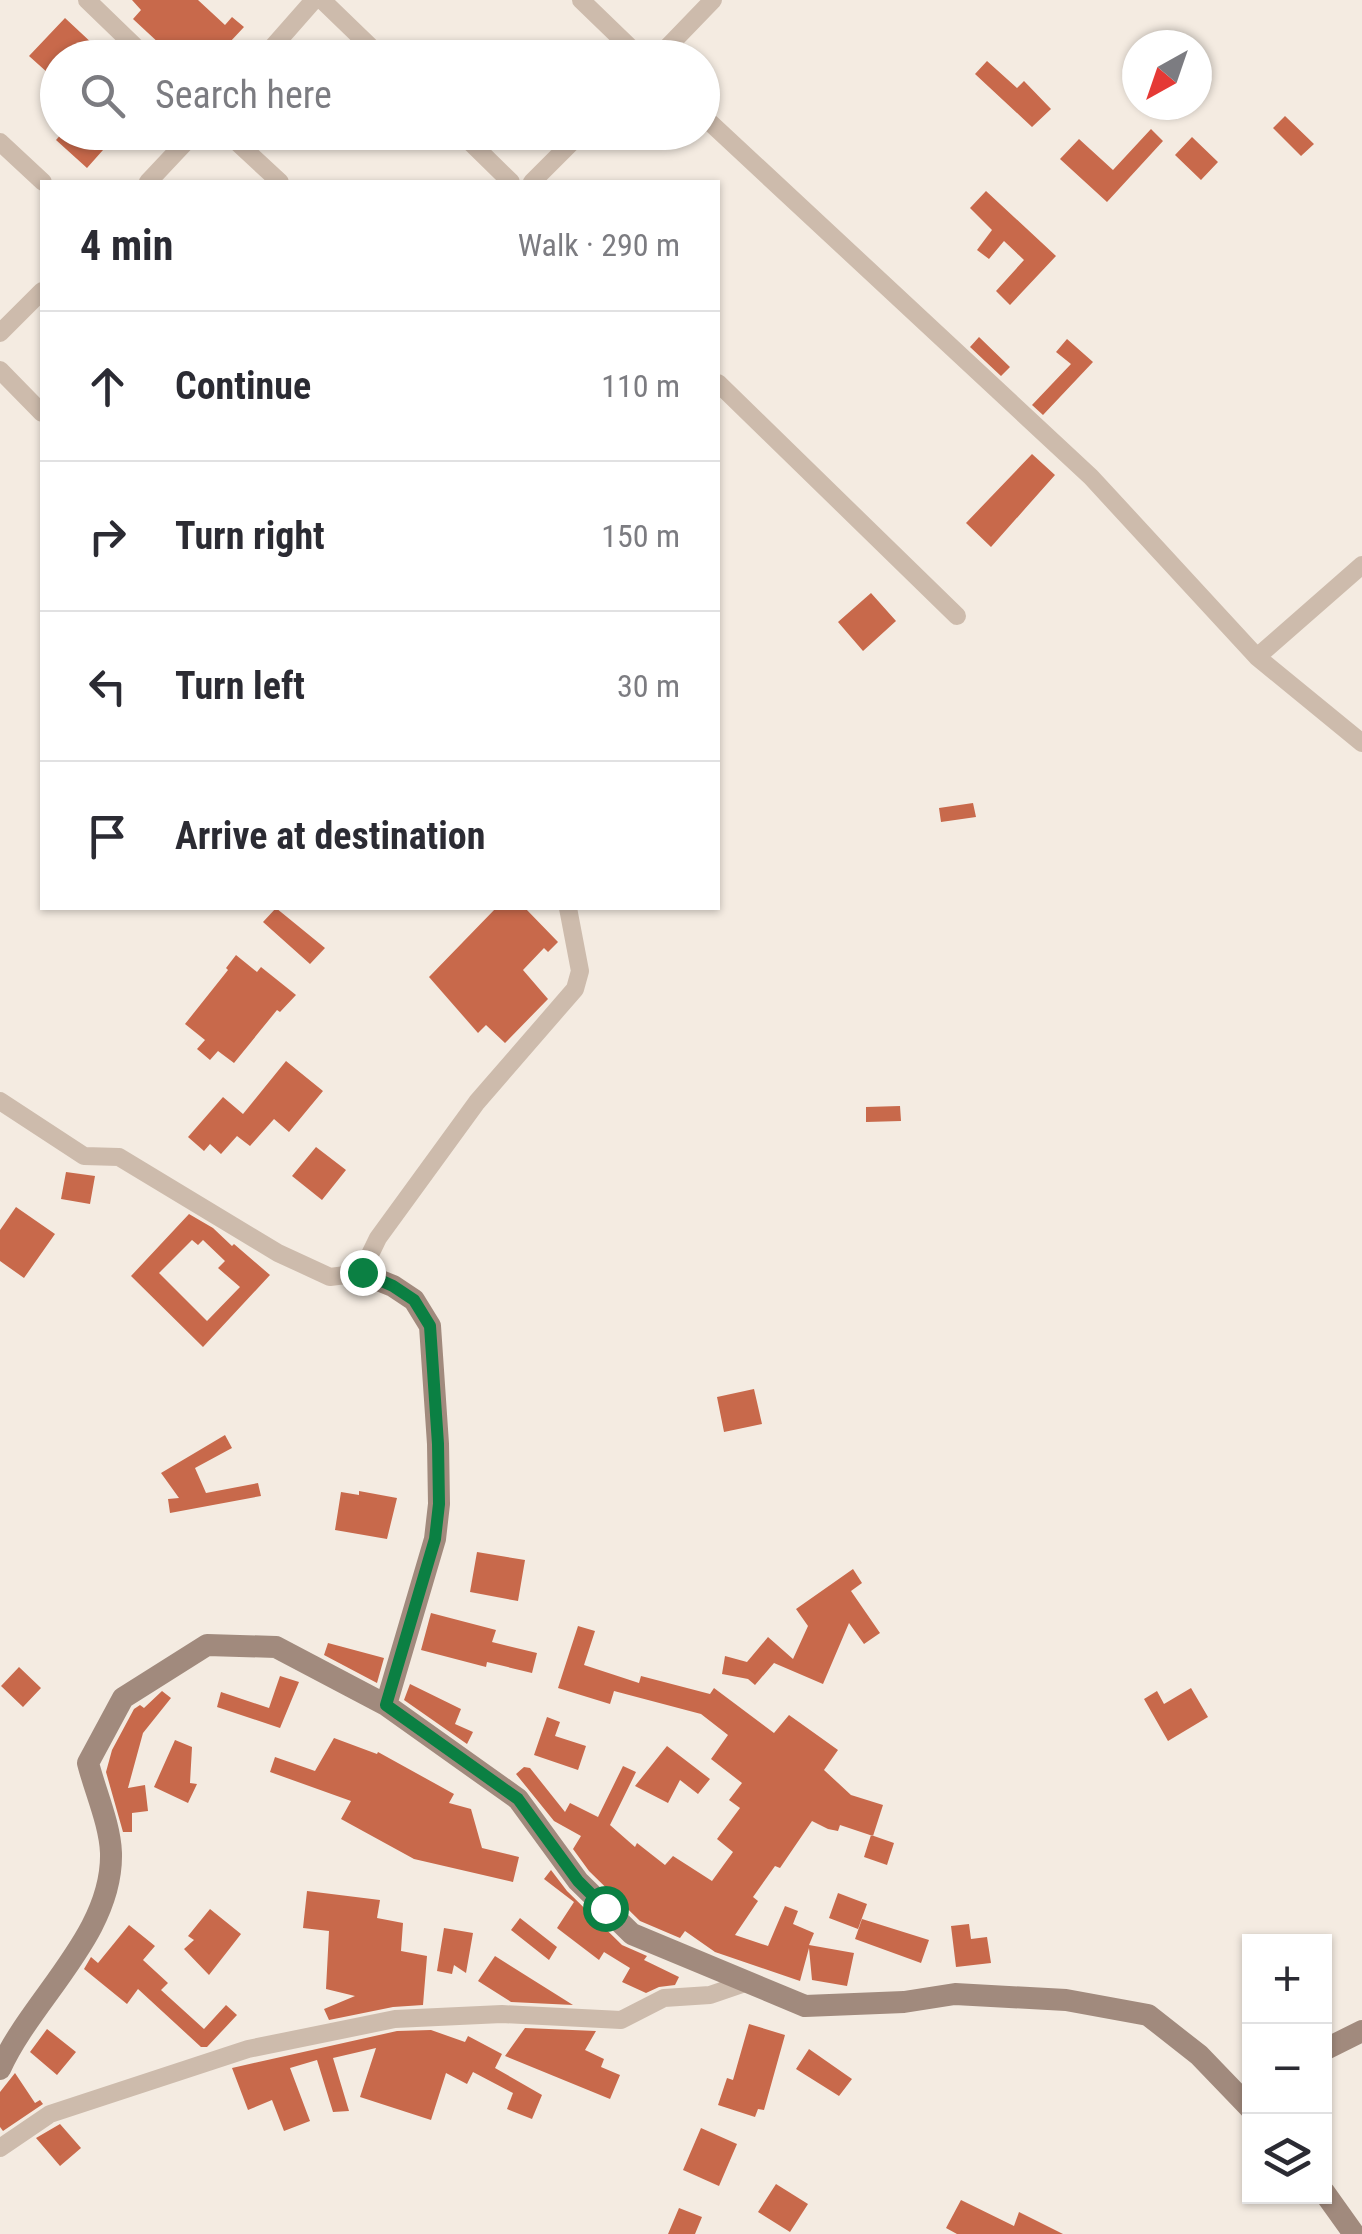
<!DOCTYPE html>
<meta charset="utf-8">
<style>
body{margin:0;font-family:"Roboto Condensed",sans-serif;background:#f7f7f7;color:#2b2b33}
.controls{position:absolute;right:30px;bottom:30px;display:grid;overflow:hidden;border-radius:0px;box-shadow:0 2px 8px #0004}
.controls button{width:90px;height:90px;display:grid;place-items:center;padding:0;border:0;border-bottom:2px solid #e1e1e2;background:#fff;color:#2b2b33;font:50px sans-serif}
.compass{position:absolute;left:1122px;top:30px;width:90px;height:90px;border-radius:50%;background:#fff;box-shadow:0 2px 8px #0004;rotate:220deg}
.stop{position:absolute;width:30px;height:30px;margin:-22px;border:8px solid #0b8043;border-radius:50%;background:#fff}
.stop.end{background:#0b8043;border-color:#fff;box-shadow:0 2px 10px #0008}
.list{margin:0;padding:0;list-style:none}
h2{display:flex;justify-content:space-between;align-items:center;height:130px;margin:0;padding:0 40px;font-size:42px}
h2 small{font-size:32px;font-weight:400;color:#7c7c81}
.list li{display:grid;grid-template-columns:65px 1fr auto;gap:30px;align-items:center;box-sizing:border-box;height:150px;padding:0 40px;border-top:2px solid #e1e1e2}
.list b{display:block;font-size:38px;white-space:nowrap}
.list em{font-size:32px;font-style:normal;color:#7c7c81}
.icon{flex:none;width:55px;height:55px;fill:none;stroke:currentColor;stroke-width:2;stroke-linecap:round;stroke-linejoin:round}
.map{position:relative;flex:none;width:1362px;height:2234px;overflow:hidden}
.search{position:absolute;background:#fff;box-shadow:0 2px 8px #0004;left:40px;top:40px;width:680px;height:110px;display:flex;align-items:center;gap:25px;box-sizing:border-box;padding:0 35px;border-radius:55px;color:#7c7c81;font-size:38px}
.panel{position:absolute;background:#fff;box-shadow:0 2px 8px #0004;left:40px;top:180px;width:680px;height:730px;border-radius:0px}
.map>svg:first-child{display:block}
.building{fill:#c8694b;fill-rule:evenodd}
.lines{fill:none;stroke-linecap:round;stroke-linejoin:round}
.street{stroke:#cdbbac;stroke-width:18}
.secondary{stroke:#a18a7d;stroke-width:22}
.route{stroke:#0b8043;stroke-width:12}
</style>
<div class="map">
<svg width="1362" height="2234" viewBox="0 0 1362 2234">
<rect width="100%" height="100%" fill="#f4ebe1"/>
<!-- building -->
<path class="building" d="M132,0H198L225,25L232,17L244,27L215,58H175L133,19L141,10Z
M65,18L95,46L84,58H58V82L29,56Z
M987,61L1017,88L1024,81L1051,109L1032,127L975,74Z
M1285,116L1314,144L1301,156L1273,128Z
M1151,129L1163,141L1107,202L1060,159L1079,139L1113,170Z
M63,132H102L111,141L87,168L56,140Z
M1192,137L1218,162L1201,180L1175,155Z
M986,191L1056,256L1010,305L996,291L1024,260L1004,241L989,259L977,250L992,230L970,208Z
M979,337L1010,367L1001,376L970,347Z
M1067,339L1093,362L1043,415L1032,405L1071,364L1056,352Z
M1032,454L1055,475L991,547L966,523Z
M871,593L896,621L863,651L838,622Z
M973,803L976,817L941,822L939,808Z
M276,908L325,948L310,964L263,922Z
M496,908H525L558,942L548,952L544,948L523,970L548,999L505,1043L486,1025L478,1033L429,977Z
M236,955L257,972L261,967L296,995L280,1012L277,1010L234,1063L218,1051L210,1060L197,1049L205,1040L185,1024L228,970L226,968Z
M286,1061L323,1091L289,1132L274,1119L250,1146L237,1136L221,1154L210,1144L204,1151L188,1137L223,1097L243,1114Z
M900,1106L901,1121L866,1122V1107Z
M316,1147L346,1170L322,1200L292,1176Z
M66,1172L95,1176L90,1204L61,1199Z
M16,1207L55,1234L24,1278L0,1261V1230Z
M189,1214L213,1228L232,1246L234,1244L270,1275L203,1347L131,1276ZM192,1240L198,1245L203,1240L225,1261L218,1268L240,1287L207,1321L159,1273Z
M754,1389L762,1424L724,1432L717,1397Z
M225,1435L232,1448L195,1468L206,1493L258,1483L261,1496L170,1513L168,1499L179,1498L161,1473Z
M359,1491L397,1498L387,1539L335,1530L341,1492L359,1495Z
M477,1552L525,1560L518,1601L470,1592Z
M853,1569L862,1583L851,1591L880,1633L864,1644L849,1623L823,1684L774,1663L755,1685L748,1679L722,1674L725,1656L747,1662L768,1637L793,1659L808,1626L796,1609Z
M431,1613L496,1630L492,1642L537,1653L532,1673L487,1662L486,1667L421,1650Z
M578,1626L595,1631L584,1665L639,1683L641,1676L710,1694L714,1688L774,1733L789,1715L838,1750L824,1770L851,1795L883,1805L873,1836L840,1825L838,1831L828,1829L812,1821L780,1868L775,1866L753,1897L758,1901L735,1935L768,1946L785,1906L798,1911L793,1924L814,1933L809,1945L854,1953L847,1986L812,1980L809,1948L800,1981L715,1952L685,1931L680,1938L640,1921L589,1871L573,1849L581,1836L554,1821L516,1774L524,1767L530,1768L565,1812L570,1803L598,1817L623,1766L636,1772L610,1825L635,1847L637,1843L665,1865L673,1856L712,1881L733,1852L717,1839L740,1808L729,1800L742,1783L711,1759L728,1735L701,1714L614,1691L610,1704L558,1688Z
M328,1643L384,1658L377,1683L324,1655Z
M19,1667L41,1688L23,1707L1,1686Z
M280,1676L299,1682L280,1728L217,1707L221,1692L269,1708Z
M410,1684L461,1709L455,1724L473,1732L467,1744L404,1700Z
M1191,1688L1208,1717L1168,1741L1144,1699L1157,1691L1164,1704Z
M162,1691L171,1698L143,1733L128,1788L145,1785L148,1811L132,1813V1832H123L106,1772L112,1750L134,1709L140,1705L144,1708Z
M547,1717L560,1722L555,1736L586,1746L578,1770L534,1755Z
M334,1738L377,1754L378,1752L454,1794L449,1803L471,1809L482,1848L519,1857L513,1882L414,1859L341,1819L351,1801L270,1772L275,1757L315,1771Z
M175,1740L192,1747L190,1783L197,1784L188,1803L154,1787Z
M667,1746L710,1779L698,1794L680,1780L668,1803L635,1786Z
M871,1835L894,1843L887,1865L864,1857Z
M551,1870L567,1891L622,1945L647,1956L644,1960L679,1977L675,1985L659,1987L646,1993L622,1982L630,1968L604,1952L599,1960L557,1928L574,1902L544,1879Z
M307,1891L380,1900L377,1918L403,1923L401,1951L427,1956L423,2005L393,2007L329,2020L324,2009L355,1996L326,1989L329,1931L303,1928Z
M838,1893L867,1904L858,1929L829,1918Z
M210,1909L241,1934L209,1975L184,1949L194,1940L188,1936Z
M520,1918L557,1947L549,1960L511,1930Z
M862,1919L929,1940L921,1963L855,1939Z
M969,1924L971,1939L987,1937L991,1963L956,1967L951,1926Z
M129,1925L155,1946L143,1960L168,1983L161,1990L204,2029L226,2005L237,2015L207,2047H201L138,1989L127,2004L84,1969L91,1957L98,1963Z
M444,1928L473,1933L466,1973L454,1965L452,1974L437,1971Z
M495,1956L573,2005L511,2002L478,1981Z
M749,2024L785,2035L764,2110L758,2109L755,2117L718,2105L727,2078L733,2080Z
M525,2028L596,2031L585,2050L604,2059L601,2067L620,2075L610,2099L505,2056Z
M47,2029L76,2052L57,2075L30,2052Z
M431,2030L465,2042L468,2036L502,2054L495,2068L542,2095L532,2119L507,2109L513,2093L473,2072L467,2084L446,2073L431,2120L360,2097L376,2048L333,2058L349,2111L333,2112L317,2060L290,2068L310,2121L284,2131L272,2100L248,2110L232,2068L397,2031Z
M809,2049L852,2079L839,2096L796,2069Z
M15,2073L35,2103L40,2100L43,2104L3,2131L0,2127V2092Z
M60,2124L81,2148L60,2166L36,2138Z
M701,2128L737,2144L719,2186L683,2170Z
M776,2184L808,2204L790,2232L758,2212Z
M961,2200L1014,2226L1019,2212L1063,2234H957L946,2228Z
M679,2208L702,2217L695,2234H668Z"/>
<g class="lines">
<!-- street -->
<path class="street" d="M87,0L147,58
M322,0L382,58
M581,0L641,58
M263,58L314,0
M657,58L713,0
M702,115L1091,477L1257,657L1362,743
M226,132L280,182
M460,132L511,182
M0,142L43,182
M148,182L195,132
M532,182L582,132
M0,333L42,291
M0,370L42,413
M718,383L957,616
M1257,657L1362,565
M0,1101L84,1156L119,1157L278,1253L330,1277L361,1273L378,1238L477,1102L575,989L580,971L568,908
M0,2148L50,2114L248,2049L395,2019L502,2014L621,2020L664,1998L710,1995L748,1982"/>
<!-- secondary -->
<path class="secondary" d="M361,1273L393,1286L414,1300L430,1326L438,1444L439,1504L435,1539L386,1705L518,1799L578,1881L632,1934L805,2006L904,2002L955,1994L1066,2000L1148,2015L1199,2055L1250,2108
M1324,2050L1362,2031
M0,2069C32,1998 113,1934 111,1853C110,1824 95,1791 88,1763L123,1698L207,1645L276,1647L386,1705
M1324,2192L1354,2234"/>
</g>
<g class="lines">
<!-- route -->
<path class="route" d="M362,1272L393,1286L414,1300L430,1326L438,1444L439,1504L435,1539L386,1705L518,1799L578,1881L605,1908"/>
</g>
</svg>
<div class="controls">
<button>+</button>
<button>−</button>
<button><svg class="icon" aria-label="layers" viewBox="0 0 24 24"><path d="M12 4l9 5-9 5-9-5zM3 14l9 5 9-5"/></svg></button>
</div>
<svg class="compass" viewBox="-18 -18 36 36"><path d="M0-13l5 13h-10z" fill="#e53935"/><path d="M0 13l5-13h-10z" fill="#7c7c81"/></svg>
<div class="stop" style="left:605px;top:1908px"></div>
<div class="stop end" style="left:362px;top:1272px"></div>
<div class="search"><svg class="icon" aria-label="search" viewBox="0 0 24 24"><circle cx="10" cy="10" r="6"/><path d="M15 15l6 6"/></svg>Search here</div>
<section class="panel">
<h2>4 min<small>Walk · 290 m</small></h2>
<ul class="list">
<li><svg class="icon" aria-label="ahead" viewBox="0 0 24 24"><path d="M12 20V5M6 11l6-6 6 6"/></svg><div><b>Continue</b></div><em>110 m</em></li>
<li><svg class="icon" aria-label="right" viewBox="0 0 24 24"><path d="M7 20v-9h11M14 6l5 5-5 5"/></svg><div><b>Turn right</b></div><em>150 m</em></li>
<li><svg class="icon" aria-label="left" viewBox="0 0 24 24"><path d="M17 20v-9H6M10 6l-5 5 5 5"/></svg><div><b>Turn left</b></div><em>30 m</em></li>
<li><svg class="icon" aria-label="arrive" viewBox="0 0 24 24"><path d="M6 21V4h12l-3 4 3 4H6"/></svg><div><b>Arrive at destination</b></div></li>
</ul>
</section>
</div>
